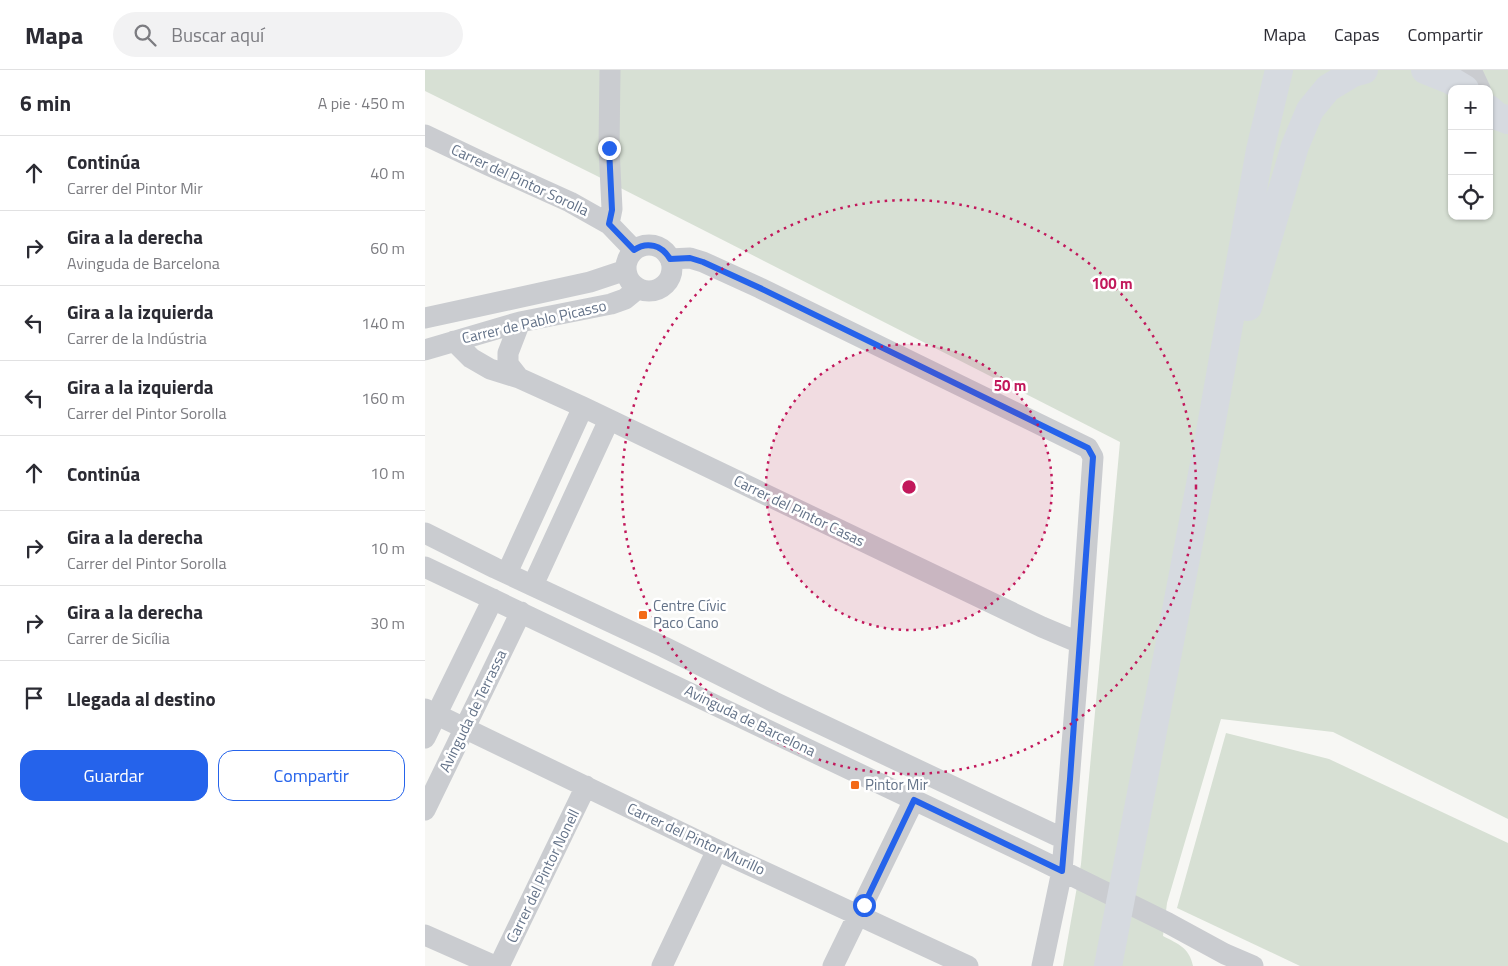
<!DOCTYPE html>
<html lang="es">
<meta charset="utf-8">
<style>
body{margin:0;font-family:"Titillium Web",sans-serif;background:#f2f2f3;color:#2b2b33}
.controls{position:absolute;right:15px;top:15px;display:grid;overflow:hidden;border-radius:10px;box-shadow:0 1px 4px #0004}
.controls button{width:45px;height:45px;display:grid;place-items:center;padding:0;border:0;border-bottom:1px solid #e1e1e2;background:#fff;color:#2b2b33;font:25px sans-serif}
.stop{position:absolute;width:15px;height:15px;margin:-11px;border:4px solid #2563eb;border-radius:50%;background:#fff}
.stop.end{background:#2563eb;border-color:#fff;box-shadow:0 1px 5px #0008}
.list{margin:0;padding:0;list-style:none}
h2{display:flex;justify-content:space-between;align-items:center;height:65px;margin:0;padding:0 20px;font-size:21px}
h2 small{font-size:16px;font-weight:400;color:#7c7c81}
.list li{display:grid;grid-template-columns:32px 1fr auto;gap:15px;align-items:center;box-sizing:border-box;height:75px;padding:0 20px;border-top:1px solid #e1e1e2}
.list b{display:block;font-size:19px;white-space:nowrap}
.list p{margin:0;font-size:16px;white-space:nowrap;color:#7c7c81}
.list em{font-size:16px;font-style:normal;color:#7c7c81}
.actions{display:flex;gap:10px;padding:15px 20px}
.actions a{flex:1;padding:11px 0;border:1px solid #2563eb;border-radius:15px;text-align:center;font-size:18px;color:#2563eb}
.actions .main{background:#2563eb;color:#fff}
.icon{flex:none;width:28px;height:28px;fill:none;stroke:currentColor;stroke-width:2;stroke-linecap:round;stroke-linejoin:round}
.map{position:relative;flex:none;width:1083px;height:896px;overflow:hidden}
header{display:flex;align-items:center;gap:30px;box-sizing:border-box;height:70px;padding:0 25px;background:#fff;border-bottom:1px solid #e1e1e2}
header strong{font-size:24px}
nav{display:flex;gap:28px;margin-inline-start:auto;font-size:18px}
.search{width:350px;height:45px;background:#f2f2f3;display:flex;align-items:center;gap:12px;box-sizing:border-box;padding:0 18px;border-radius:28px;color:#7c7c81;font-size:19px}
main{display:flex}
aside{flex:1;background:#fff}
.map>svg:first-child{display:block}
.green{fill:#d7e0d4;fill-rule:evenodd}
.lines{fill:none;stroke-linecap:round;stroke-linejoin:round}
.street{stroke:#caccd0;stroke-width:21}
.secondary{stroke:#d6dae0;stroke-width:28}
.route{stroke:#2563eb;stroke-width:6}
.ring{fill:none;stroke:#c2185b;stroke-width:2.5;stroke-dasharray:2.5 5}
.poi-dot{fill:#f36a18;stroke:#fff;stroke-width:2}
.labels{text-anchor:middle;stroke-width:5;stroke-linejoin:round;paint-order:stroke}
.street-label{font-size:15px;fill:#637288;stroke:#fff}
.poi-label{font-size:15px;fill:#637288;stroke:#fff;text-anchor:start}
.centre{fill:#c2185b;stroke:#fff;stroke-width:2.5}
.ring-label{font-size:15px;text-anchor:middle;font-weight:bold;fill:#c2185b;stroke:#fff;stroke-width:5;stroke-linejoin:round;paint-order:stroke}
</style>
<header>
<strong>Mapa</strong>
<div class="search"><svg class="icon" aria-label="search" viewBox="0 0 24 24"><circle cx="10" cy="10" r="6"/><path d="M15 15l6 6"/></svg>Buscar aquí</div>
<nav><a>Mapa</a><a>Capas</a><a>Compartir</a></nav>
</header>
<main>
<aside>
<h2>6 min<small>A pie · 450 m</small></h2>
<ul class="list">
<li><svg class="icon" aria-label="ahead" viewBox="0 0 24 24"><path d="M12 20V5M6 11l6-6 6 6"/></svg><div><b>Continúa</b><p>Carrer del Pintor Mir</p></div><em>40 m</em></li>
<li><svg class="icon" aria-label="right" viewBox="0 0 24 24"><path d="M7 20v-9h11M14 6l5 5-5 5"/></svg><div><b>Gira a la derecha</b><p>Avinguda de Barcelona</p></div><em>60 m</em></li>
<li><svg class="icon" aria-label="left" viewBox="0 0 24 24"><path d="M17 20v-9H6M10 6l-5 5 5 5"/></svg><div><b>Gira a la izquierda</b><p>Carrer de la Indústria</p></div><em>140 m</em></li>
<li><svg class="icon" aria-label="left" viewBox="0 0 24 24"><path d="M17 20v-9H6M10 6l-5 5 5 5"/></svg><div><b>Gira a la izquierda</b><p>Carrer del Pintor Sorolla</p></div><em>160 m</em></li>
<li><svg class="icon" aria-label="ahead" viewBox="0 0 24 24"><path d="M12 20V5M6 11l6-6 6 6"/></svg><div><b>Continúa</b></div><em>10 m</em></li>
<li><svg class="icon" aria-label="right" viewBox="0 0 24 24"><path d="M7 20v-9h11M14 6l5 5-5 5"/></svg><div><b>Gira a la derecha</b><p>Carrer del Pintor Sorolla</p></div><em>10 m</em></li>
<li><svg class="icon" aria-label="right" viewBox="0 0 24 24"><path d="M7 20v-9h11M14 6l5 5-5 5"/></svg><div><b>Gira a la derecha</b><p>Carrer de Sicília</p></div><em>30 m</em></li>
<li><svg class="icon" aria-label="arrive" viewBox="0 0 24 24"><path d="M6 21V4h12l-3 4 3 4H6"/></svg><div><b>Llegada al destino</b></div></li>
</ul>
<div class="actions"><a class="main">Guardar</a><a>Compartir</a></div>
</aside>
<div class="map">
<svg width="1083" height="896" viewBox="0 0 1083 896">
<rect width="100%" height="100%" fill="#f7f7f4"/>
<!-- green -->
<path class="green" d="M0,0H1083V749L908,662L796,649L742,833L738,866C753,874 764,877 768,896H638L656,794L695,372L170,105L0,21ZM1027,19H1064V146H1027Z
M801,663L904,689L1083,773V896H875L752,838Z"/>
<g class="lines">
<!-- street -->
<path class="street" d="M1046,0L1055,19
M0,65L63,95L145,132L184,154L209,180
M184,154L187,139L184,78L185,0
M201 198a23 23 0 1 1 46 0a23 23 0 1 1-46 0Z
M245,189L265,188L278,192L335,218L663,378L668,387L655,573L637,801L617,896
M0,248L165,212L201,200
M29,271L46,288L65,299L94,308L158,337L617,557L655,573
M0,280L95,252L186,234L200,229L211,220L215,219
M94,308L83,294V283L95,252
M0,463L70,498L239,577L349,632L639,769
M0,497L611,788L743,853L800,884L828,896
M82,503L158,337
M108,515L184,350
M0,639L292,780L543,896
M0,668L68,529
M0,740L96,542
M0,865L70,896
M74,896L161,716
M237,896L292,780
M408,896L489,730"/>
<!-- secondary -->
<path class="secondary" d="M1000,0L1025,10L1040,19
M1064,39L1072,46L1083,50
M823,237L870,76L885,40L903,18L928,3L939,0
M683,896L783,373L835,80L854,0"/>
</g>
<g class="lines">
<!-- route -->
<path class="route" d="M184,78L187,140L184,154L209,180C222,171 237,175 245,189L265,188L278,192L335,218L663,378L668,387L645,709L637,801L489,730L439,835"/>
</g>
<!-- distance rings -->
<circle cx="484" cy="417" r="143" fill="#c2185b" fill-opacity=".12"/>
<g class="ring">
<circle cx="484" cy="417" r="143"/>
<circle cx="484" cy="417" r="287"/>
</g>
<!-- markers -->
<g class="poi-dot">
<rect x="213" y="540" width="10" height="10" rx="2.5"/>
<rect x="425" y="710" width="10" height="10" rx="2.5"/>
</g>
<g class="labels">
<!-- street labels -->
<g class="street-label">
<text transform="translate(95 110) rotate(25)" y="5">Carrer del Pintor Sorolla</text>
<text transform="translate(109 252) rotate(-13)" y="5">Carrer de Pablo Picasso</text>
<text transform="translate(374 441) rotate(26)" y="5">Carrer del Pintor Casas</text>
<text transform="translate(48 641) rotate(-64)" y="5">Avinguda de Terrassa</text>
<text transform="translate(325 651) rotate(26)" y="5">Avinguda de Barcelona</text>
<text transform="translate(271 769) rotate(25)" y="5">Carrer del Pintor Murillo</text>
<text transform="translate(118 806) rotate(-64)" y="5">Carrer del Pintor Nonell</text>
</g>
<!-- poi labels -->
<g class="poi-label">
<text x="228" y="541">Centre Cívic<tspan x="228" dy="17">Paco Cano</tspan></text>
<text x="440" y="720">Pintor Mir</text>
</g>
</g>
<circle cx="484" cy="417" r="8" class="centre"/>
<g class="ring-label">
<text x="687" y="219">100 m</text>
<text x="585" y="321">50 m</text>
</g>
</svg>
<div class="controls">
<button>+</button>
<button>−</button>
<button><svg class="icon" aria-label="locate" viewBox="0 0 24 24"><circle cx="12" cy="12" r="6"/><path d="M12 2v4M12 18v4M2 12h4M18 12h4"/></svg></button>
</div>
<div class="stop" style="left:439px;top:835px"></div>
<div class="stop end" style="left:184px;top:78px"></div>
</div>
</main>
